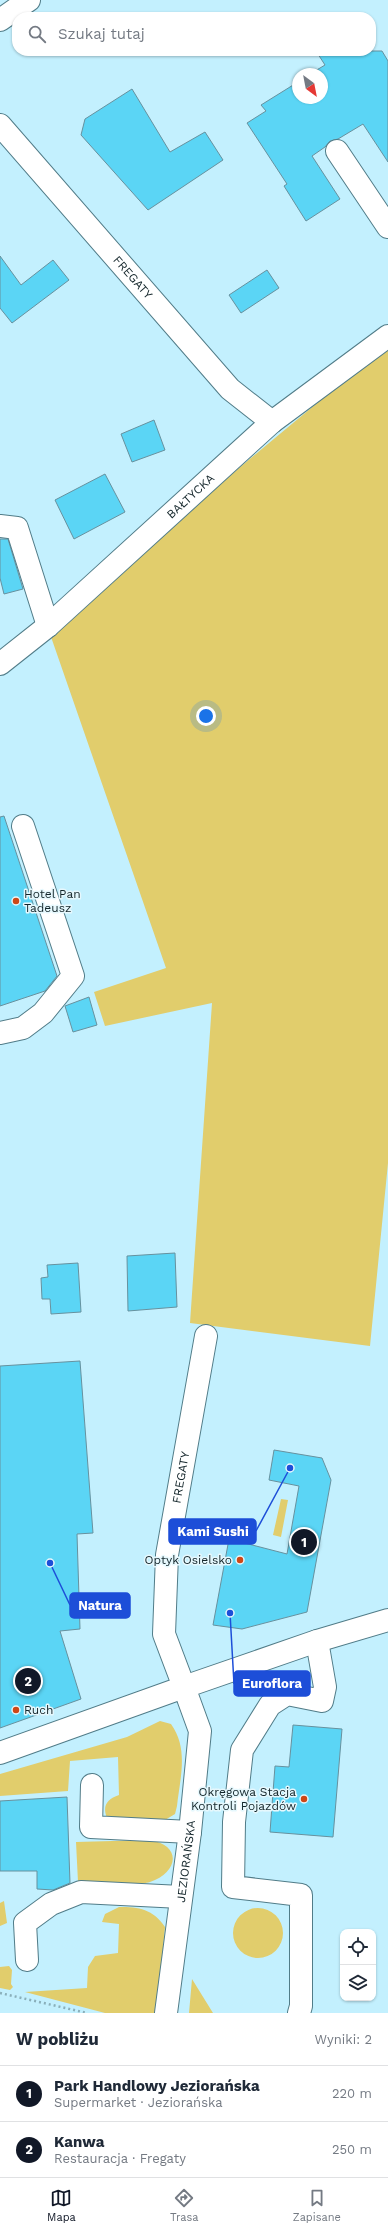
<!DOCTYPE html>
<html lang="pl">
<meta charset="utf-8">
<style>
body{margin:0;font-family:"Work Sans",sans-serif;background:#f6f6f7;color:#1f2937}
.controls{position:absolute;right:12px;bottom:12px;display:grid;overflow:hidden;border-radius:8px;box-shadow:0 1px 3px #0004}
.controls button{width:36px;height:36px;display:grid;place-items:center;padding:0;border:0;border-bottom:1px solid #e0e1e3;background:#fff;color:#1f2937;font:20px sans-serif}
.compass{position:absolute;left:292px;top:68px;width:36px;height:36px;border-radius:50%;background:#fff;box-shadow:0 1px 3px #0004;rotate:148deg}
.you{position:absolute;left:206px;top:716px;width:14px;height:14px;margin:-10px;border:3px solid #fff;border-radius:50%;background:#1a73e8;box-shadow:0 0 0 6px #1a73e833}
.badge{display:grid;place-items:center;width:26px;height:26px;border-radius:50%;background:#111827;color:#fff;font-size:13px;font-weight:700}
.pin{position:absolute;translate:-50% -50%;border:2px solid #fff;box-shadow:0 1px 4px #0006}
.list{margin:0;padding:0;list-style:none}
h2{display:flex;justify-content:space-between;align-items:center;height:52px;margin:0;padding:0 16px;font-size:17px}
h2 small{font-size:13px;font-weight:400;color:#747a83}
.list li{display:grid;grid-template-columns:26px 1fr auto;gap:12px;align-items:center;box-sizing:border-box;height:56px;padding:0 16px;border-top:1px solid #e0e1e3}
.list b{display:block;font-size:15px;white-space:nowrap}
.list p{margin:0;font-size:13px;white-space:nowrap;color:#747a83}
.list em{font-size:13px;font-style:normal;color:#747a83}
.icon{flex:none;width:22px;height:22px;fill:none;stroke:currentColor;stroke-width:2;stroke-linecap:round;stroke-linejoin:round}
.map{position:relative;flex:none;width:388px;height:2013px;overflow:hidden}
.search{position:absolute;background:#fff;box-shadow:0 1px 3px #0004;left:12px;right:12px;top:12px;height:44px;display:flex;align-items:center;gap:10px;box-sizing:border-box;padding:0 14px;border-radius:16px;color:#747a83;font-size:15px}
.sheet{height:164px;background:#fff}
nav{display:flex;justify-content:space-around;align-items:center;box-sizing:border-box;height:56px;border-top:1px solid #e0e1e3;background:#fff;font-size:11px;color:#747a83}
nav a{display:grid;justify-items:center;gap:2px}
nav .on{color:#111827}
.map>svg:first-child{display:block}
.green{fill:#e1cd6c}
.building{fill:#5bd5f5;stroke:#67919e}
.lines{fill:none;stroke-linecap:round;stroke-linejoin:round}
.minor-casing{stroke:#517c88;stroke-width:24}
.path{stroke:#8aafba;stroke-width:2.5;stroke-dasharray:2 3;stroke-linecap:butt}
.minor{stroke:#fff;stroke-width:22}
.poi-dot{fill:#ce4716;stroke:#e6f8fd;stroke-width:1.5}
.labels{text-anchor:middle;stroke-width:3;stroke-linejoin:round;paint-order:stroke}
.street-label{font-size:12px;fill:#13252a;stroke:#e6f8fd}
.poi-label{font-size:12px;fill:#13252a;stroke:#e6f8fd;text-anchor:start}
.leader{fill:none;stroke:#1d4ed8;stroke-width:1.5}
.callout-dot{fill:#1d4ed8;stroke:#e6f8fd;stroke-width:1.5}
.callout{fill:#1d4ed8;stroke:#1d4ed8;stroke-width:1.5}
.callout-label{font-size:13px;text-anchor:middle;font-weight:bold;fill:#fff}
</style>
<div class="map">
<svg width="388" height="2013" viewBox="0 0 388 2013">
<rect width="100%" height="100%" fill="#c3f0fe"/>
<!-- green -->
<path class="green" d="M388,344V1163L370,1346L190,1323L212,1003L105,1026L94,992L166,968L50,634L239,468Z
M281,1499L288,1500L281,1537L273,1535Z
M160,1721L171,1724C189,1749 180,1778 177,1806L175,1814L165,1820L107,1818C102,1806 107,1799 119,1795L118,1757L70,1761L68,1791L0,1796V1774L127,1737Z
M149,1840C184,1845 177,1874 150,1882C139,1886 92,1882 78,1882L76,1842Z
M4,1901L7,1923L0,1926V1903Z
M119,1907C139,1907 153,1909 165,1927L157,2013H105L25,1992L87,1988L88,1967L95,1956L118,1953L119,1924L102,1922L105,1914Z
M233 1933a25 25 0 1 1 50 0a25 25 0 1 1-50 0Z
M9,1966L12,1970L11,1984L13,1987L10,1990L0,1988V1967Z
M192,1979L213,2013H189Z"/>
<!-- building -->
<path class="building" d="M316,51H382L388,61V162L363,124L338,139L330,141L325,147L312,156L340,199L306,221L284,186L287,184L247,123L266,111L261,105L298,82V98H322V74H310L325,65Z
M132,89L170,152L205,132L223,160L148,210L81,135L85,119Z
M0,256L21,285L53,260L69,280L12,323L0,308Z
M267,270L279,288L241,313L229,295Z
M154,420L165,450L132,462L121,434Z
M105,474L125,512L74,539L55,500Z
M0,539H8L23,589L4,594L0,578Z
M4,816L57,976L45,991L0,1006V817Z
M89,997L97,1025L73,1032L65,1006Z
M175,1253L177,1307L128,1311L127,1256Z
M78,1263L81,1312L51,1314L50,1299H42L41,1278L48,1277L47,1265Z
M80,1361L93,1533L77,1534L80,1629L60,1631L81,1699L0,1728V1366Z
M274,1450L322,1458L331,1480L307,1612L242,1629L213,1625L229,1539L287,1554L299,1486L269,1480Z
M293,1725L342,1729L333,1837L270,1832L275,1766L289,1767Z
M67,1797L70,1883L53,1890L37,1889V1871H0V1801Z"/>
<g class="lines">
<defs>
<g id="minor">
<path d="M0,20L29,0"/>
<path id="s1" d="M0,125L230,389L272,422"/>
<path d="M337,151L388,227"/>
<path d="M0,526L17,528L48,626"/>
<path id="s2" d="M0,664L48,626L272,422L388,336"/>
<path d="M0,1033L23,1028L43,1013L73,976L23,826"/>
<path id="s3" d="M0,1753L184,1687L164,1634L167,1555L206,1336"/>
<path d="M92,1785L91,1827L190,1832"/>
<path d="M27,1960L25,1923L51,1904L81,1892L181,1897"/>
<path id="s4" d="M166,2013L190,1832L200,1731L184,1687L317,1641L388,1620"/>
<path d="M299,2013L301,2006V1895L233,1887L234,1822L242,1750L270,1705L287,1694L322,1701L325,1687L317,1641"/>
</g>
</defs>
<!-- minor casing -->
<use href="#minor" class="minor-casing"/>
<!-- path -->
<path class="path" d="M0,1993L87,2013"/>
<!-- minor -->
<use href="#minor" class="minor"/>
</g>
<!-- markers -->
<g class="poi-dot">
<circle cx="16" cy="901" r="4"/>
<circle cx="240" cy="1560" r="4"/>
<circle cx="16" cy="1710" r="4"/>
<circle cx="304" cy="1799" r="4"/>
</g>
<g class="labels">
<!-- street labels -->
<g class="street-label">
<text dy="4" stroke="none"><textPath href="#s1" startOffset="202">FREGATY</textPath></text>
<text dy="4" stroke="none"><textPath href="#s2" startOffset="254">BAŁTYCKA</textPath></text>
<text dy="4" stroke="none"><textPath href="#s3" startOffset="410">FREGATY</textPath></text>
<text dy="4" stroke="none"><textPath href="#s4" startOffset="153">JEZIORAŃSKA</textPath></text>
</g>
<!-- poi labels -->
<g class="poi-label">
<text x="24" y="898">Hotel Pan<tspan x="24" dy="14">Tadeusz</tspan></text>
<text x="232" y="1564" text-anchor="end">Optyk Osielsko</text>
<text x="24" y="1714">Ruch</text>
<text x="296" y="1796" text-anchor="end">Okręgowa Stacja<tspan x="296" dy="14">Kontroli Pojazdów</tspan></text>
</g>
</g>
<!-- callouts -->
<path class="leader" d="M290 1468L256 1531M50 1563L70 1605M230 1613L234 1684"/>
<g class="callout-dot">
<circle cx="290" cy="1468" r="4"/>
<circle cx="50" cy="1563" r="4"/>
<circle cx="230" cy="1613" r="4"/>
</g>
<g class="callout">
<rect x="169" y="1519" width="87" height="25" rx="4"/>
<rect x="70" y="1593" width="60" height="25" rx="4"/>
<rect x="234" y="1671" width="76" height="25" rx="4"/>
</g>
<g class="callout-label">
<text x="213" y="1536">Kami Sushi</text>
<text x="100" y="1610">Natura</text>
<text x="272" y="1688">Euroflora</text>
</g>
</svg>
<div class="controls">
<button><svg class="icon" aria-label="locate" viewBox="0 0 24 24"><circle cx="12" cy="12" r="6"/><path d="M12 2v4M12 18v4M2 12h4M18 12h4"/></svg></button>
<button><svg class="icon" aria-label="layers" viewBox="0 0 24 24"><path d="M12 4l9 5-9 5-9-5zM3 14l9 5 9-5"/></svg></button>
</div>
<svg class="compass" viewBox="-18 -18 36 36"><path d="M0-13l5 13h-10z" fill="#e53935"/><path d="M0 13l5-13h-10z" fill="#747a83"/></svg>
<div class="you"></div>
<div class="pin badge" style="left:304px;top:1542px">1</div>
<div class="pin badge" style="left:28px;top:1681px">2</div>
<div class="search"><svg class="icon" aria-label="search" viewBox="0 0 24 24"><circle cx="10" cy="10" r="6"/><path d="M15 15l6 6"/></svg>Szukaj tutaj</div>
</div>
<section class="sheet">
<h2>W pobliżu<small>Wyniki: 2</small></h2>
<ul class="list">
<li><span class="badge">1</span><div><b>Park Handlowy Jeziorańska</b><p>Supermarket · Jeziorańska</p></div><em>220 m</em></li>
<li><span class="badge">2</span><div><b>Kanwa</b><p>Restauracja · Fregaty</p></div><em>250 m</em></li>
</ul>
</section>
<nav>
<a class="on"><svg class="icon" aria-label="map" viewBox="0 0 24 24"><path d="M3 6l6-2 6 2 6-2v14l-6 2-6-2-6 2zM9 4v14M15 6v14"/></svg>Mapa</a>
<a><svg class="icon" aria-label="directions" viewBox="0 0 24 24"><path d="M12 3l9 9-9 9-9-9zM9 14v-3h6M13 9l2 2-2 2"/></svg>Trasa</a>
<a><svg class="icon" aria-label="saved" viewBox="0 0 24 24"><path d="M7 4h10v16l-5-4-5 4z"/></svg>Zapisane</a>
</nav>
